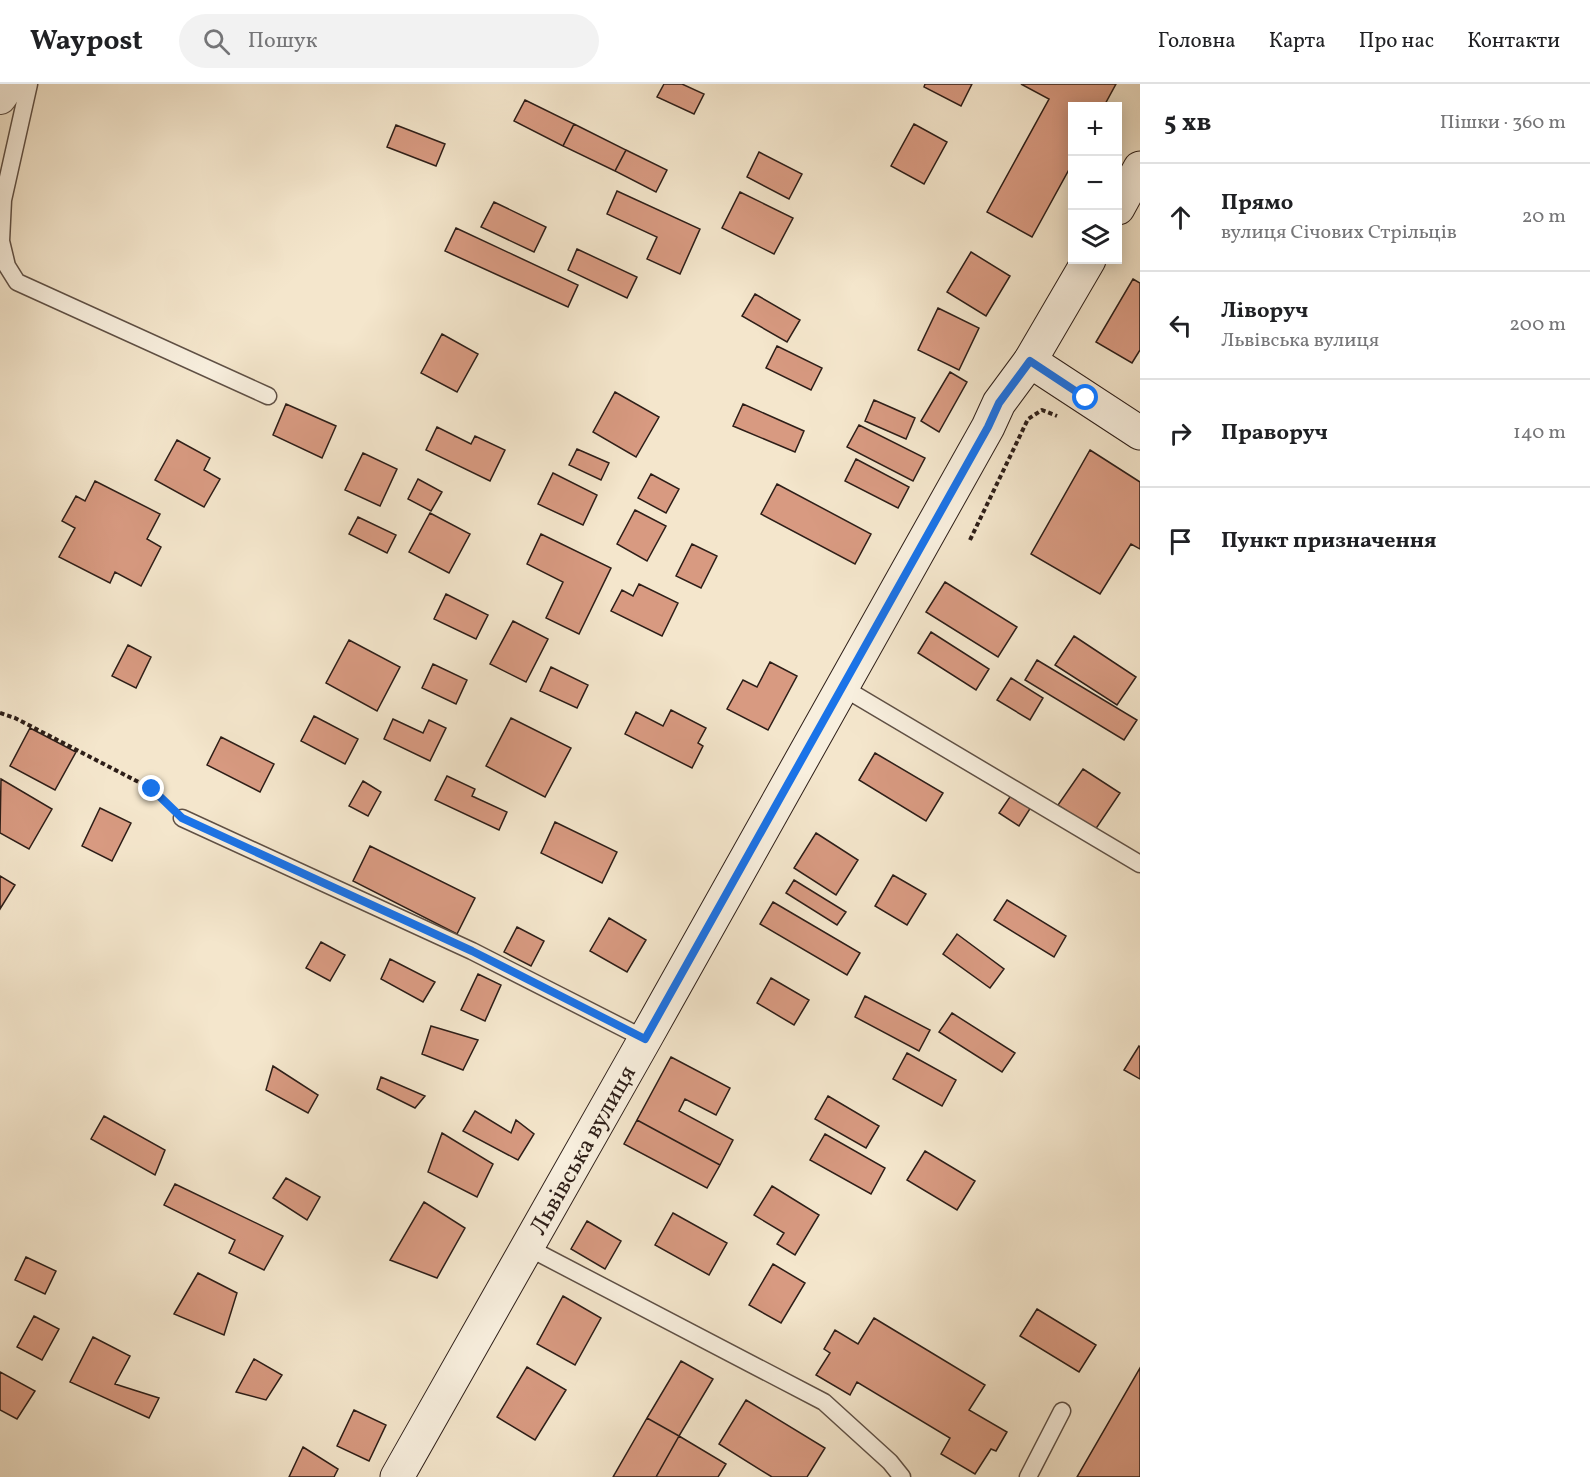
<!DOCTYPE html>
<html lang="uk">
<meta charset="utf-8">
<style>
body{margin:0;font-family:Vollkorn,serif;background:#f2f2f2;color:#202124}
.controls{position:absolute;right:18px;top:18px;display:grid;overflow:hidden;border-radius:0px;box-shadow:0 3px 15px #0003}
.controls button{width:54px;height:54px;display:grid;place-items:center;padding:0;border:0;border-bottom:2px solid #e0e0e0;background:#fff;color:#202124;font:30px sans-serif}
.stop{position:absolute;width:18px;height:18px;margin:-14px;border:4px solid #1a73e8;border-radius:50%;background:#fff}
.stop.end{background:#1a73e8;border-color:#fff;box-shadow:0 2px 6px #0008}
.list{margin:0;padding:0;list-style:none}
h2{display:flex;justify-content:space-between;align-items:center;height:78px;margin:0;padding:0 24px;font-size:26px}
h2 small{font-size:20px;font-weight:400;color:#757577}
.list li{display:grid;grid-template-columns:39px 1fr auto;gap:18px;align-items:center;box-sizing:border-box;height:108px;padding:0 24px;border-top:2px solid #e0e0e0}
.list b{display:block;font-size:22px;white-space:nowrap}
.list p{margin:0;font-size:20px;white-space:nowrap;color:#757577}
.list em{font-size:20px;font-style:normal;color:#757577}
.icon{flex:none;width:33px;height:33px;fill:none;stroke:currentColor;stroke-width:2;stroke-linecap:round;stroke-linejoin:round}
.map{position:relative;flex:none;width:1140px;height:1393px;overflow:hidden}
header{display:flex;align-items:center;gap:36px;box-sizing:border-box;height:84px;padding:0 30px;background:#fff;border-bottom:2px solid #e0e0e0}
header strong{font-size:28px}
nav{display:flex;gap:33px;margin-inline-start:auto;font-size:21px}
.search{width:420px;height:54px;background:#f2f2f2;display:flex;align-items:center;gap:15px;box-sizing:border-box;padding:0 21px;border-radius:33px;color:#757577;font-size:22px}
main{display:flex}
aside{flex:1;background:#fff}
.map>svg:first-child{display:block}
.building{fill:#d89a81;stroke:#2d1e18;stroke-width:1.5}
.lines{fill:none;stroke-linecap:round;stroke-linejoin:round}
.lane-casing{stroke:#5f5045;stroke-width:19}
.street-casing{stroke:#5f5045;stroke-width:34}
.secondary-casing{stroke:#2d1e18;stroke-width:35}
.path{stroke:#2d1e18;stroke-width:4;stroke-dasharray:4.5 3;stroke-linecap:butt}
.lane{stroke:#f8efde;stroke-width:16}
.street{stroke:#f8efde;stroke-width:32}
.secondary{stroke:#f8efde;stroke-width:33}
.route{stroke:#1a73e8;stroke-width:8}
.labels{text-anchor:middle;stroke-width:5;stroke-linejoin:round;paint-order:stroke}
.street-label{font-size:24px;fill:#2d1e18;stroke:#f8efde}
</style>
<header>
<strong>Waypost</strong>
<div class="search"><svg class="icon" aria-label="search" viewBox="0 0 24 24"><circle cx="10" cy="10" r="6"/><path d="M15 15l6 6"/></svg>Пошук</div>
<nav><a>Головна</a><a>Карта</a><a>Про нас</a><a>Контакти</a></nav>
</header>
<main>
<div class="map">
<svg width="1140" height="1393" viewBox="0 0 1140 1393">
<rect width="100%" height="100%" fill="#f4e6cc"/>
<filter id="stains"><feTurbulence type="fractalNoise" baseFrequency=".00333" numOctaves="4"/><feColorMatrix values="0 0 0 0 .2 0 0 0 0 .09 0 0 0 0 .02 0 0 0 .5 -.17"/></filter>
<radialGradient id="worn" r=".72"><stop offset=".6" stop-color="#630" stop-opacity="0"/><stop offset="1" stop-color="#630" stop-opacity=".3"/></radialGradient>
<!-- building -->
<path class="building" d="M664,0H682L704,10L694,30L657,13Z
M925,0H972L961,22L924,3Z
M1021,0H1116L1104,22H1072V80L1032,153L987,128L1049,15Z
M525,16L574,40L563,62L514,37Z
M574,40L626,66L615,87L563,62Z
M914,40L947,58L924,100L891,82Z
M396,41L445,60L436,82L387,63Z
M626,66L667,86L656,108L615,87Z
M759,68L802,90L789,115L747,93Z
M617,107L700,145L680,190L647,175L657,153L607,130Z
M740,108L793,134L774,170L722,144Z
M494,118L546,143L534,168L481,143Z
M456,144L578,201L568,223L445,167Z
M577,165L637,193L627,214L568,186Z
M971,168L1010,192L986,232L947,208Z
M1133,195L1140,199V266L1132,279L1096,258Z
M755,210L800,236L787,258L742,232Z
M938,224L979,244L959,286L918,266Z
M442,250L478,270L457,308L421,289Z
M777,262L822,284L811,306L766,284Z
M950,288L967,298L939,348L921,337Z
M615,308L659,333L636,373L593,348Z
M874,316L915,334L906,355L865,337Z
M286,320L336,342L322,374L273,351Z
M743,320L804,347L795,368L733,342Z
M859,341L925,374L913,397L847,363Z
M437,343L471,360L475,352L505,366L490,397L426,366Z
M177,356L210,374L204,386L220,395L204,423L155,396Z
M577,365L609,379L601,396L569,381Z
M1090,366L1140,398V465L1131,460L1100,510L1031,470Z
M363,369L397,385L380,422L345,406Z
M856,375L909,403L898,424L845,397Z
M553,389L597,411L583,441L538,420Z
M651,390L679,405L666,429L638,414Z
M418,395L442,408L431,427L408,415Z
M95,397L160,430L147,455L161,463L141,502L115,488L110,499L59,473L75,444L62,437L76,412L85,417Z
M777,400L871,450L855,480L761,430Z
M635,426L666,442L647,477L617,460Z
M430,429L470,450L449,489L409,468Z
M358,433L396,451L387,469L349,450Z
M541,450L611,484L579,550L546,534L563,498L527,480Z
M692,460L717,472L701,504L676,492Z
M945,498L1017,543L998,573L926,528Z
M639,500L678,519L662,552L611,527L622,506L633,512Z
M446,510L488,531L476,555L434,535Z
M513,537L548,555L526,598L490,580Z
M931,548L989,585L976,606L918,569Z
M1074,552L1136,593L1117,621L1055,581Z
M349,556L400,583L377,627L326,599Z
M128,561L151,573L136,604L112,592Z
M1037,576L1137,636L1124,656L1025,596Z
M770,578L797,592L768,646L727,625L743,596L757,603Z
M433,580L467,596L456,620L422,604Z
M551,583L588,601L577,624L540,607Z
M1011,594L1043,614L1030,636L997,616Z
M671,626L706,644L698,659L703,662L692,684L625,650L636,628L663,642Z
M314,632L358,655L345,680L301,657Z
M511,634L571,664L545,713L486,682Z
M393,635L423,649L429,636L446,644L430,677L384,655Z
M30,644L76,668L55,706L10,682Z
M221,653L274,680L260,708L207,681Z
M875,669L943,709L926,737L859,696Z
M1083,685L1120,709L1095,746L1058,721Z
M447,692L475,705L472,712L507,728L499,746L435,716Z
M1,695L52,725L29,765L0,749Z
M363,697L381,708L368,732L349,722Z
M1014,707L1033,720L1019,742L999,729Z
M100,724L131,739L112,777L82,762Z
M555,738L617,768L602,799L541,769Z
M816,749L858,776L836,811L794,784Z
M370,762L475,814L457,850L353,797Z
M893,791L926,810L907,841L875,822Z
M0,792L15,801L0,825Z
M794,796L846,828L837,841L786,809Z
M1007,816L1066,852L1054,873L994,836Z
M773,818L860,869L847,891L760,840Z
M609,834L646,856L627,888L590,867Z
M517,843L544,857L531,882L504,868Z
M957,850L1004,885L990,904L943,870Z
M321,858L345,871L330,897L306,884Z
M390,875L435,898L423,918L381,895Z
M478,890L501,901L485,937L461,926Z
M771,894L809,916L794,941L757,919Z
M865,912L930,946L919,967L855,933Z
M952,929L1015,969L1002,988L939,948Z
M431,942L478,956L463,986L422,970Z
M1139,962L1140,963V995L1124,986Z
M907,969L956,996L942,1022L893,995Z
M671,973L730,1004L716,1031L685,1015L679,1027L733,1056L720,1081L637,1036Z
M273,982L318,1011L308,1029L266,1006Z
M381,993L425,1012L415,1024L377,1005Z
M828,1012L879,1042L866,1064L815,1035Z
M475,1027L511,1049L516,1036L534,1050L518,1076L463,1047Z
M104,1032L165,1066L155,1091L91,1055Z
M637,1036L720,1081L707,1104L624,1060Z
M442,1049L493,1080L477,1113L428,1088Z
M825,1050L885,1084L871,1110L810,1076Z
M925,1067L975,1097L957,1126L907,1096Z
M286,1094L320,1113L307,1136L273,1114Z
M175,1100L283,1152L264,1186L229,1169L235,1156L164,1121Z
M772,1102L819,1131L795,1171L777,1160L784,1149L754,1131Z
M424,1118L465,1144L437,1194L390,1176Z
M673,1129L727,1159L709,1191L655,1161Z
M587,1137L621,1157L605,1185L571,1165Z
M26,1173L56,1187L45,1210L15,1196Z
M773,1180L805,1199L781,1239L749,1221Z
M198,1189L237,1209L224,1251L174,1230Z
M563,1212L601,1234L575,1281L537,1260Z
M1037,1225L1096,1261L1079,1288L1020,1252Z
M34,1232L59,1245L42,1276L17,1263Z
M874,1234L985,1301L969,1326L1007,1348L996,1367L991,1365L975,1390L941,1370L950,1354L857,1298L850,1311L816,1291L830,1269L824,1265L835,1246L858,1260Z
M93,1253L130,1272L115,1300L159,1314L149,1334L70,1298Z
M254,1275L282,1291L266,1316L236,1308Z
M681,1277L713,1295L679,1352L647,1334Z
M527,1283L566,1306L535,1356L497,1333Z
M1140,1284V1393H1077Z
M0,1288L35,1307L17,1335L0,1326Z
M746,1316L825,1364L807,1393H772L719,1360Z
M354,1326L386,1341L369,1377L337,1362Z
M647,1334L679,1352L656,1393H613Z
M679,1352L726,1380L718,1393H656Z
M303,1363L338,1385L334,1393H289Z"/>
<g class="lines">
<defs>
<path id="lane" d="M29,0L3,116L1,157L7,182L17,198L268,312
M842,603L1140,780
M182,734L472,867L645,955
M527,1163L824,1318L890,1378L902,1393
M1028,1393L1062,1327"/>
<path id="street" d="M0,14L10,0"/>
<g id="secondary">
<path d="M1118,124L1140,84"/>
<path d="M1030,277L1140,349"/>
<path id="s1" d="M397,1393L645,955L988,343L999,319L1030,277L1089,176"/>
</g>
</defs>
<!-- lane casing -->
<use href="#lane" class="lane-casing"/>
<!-- street casing -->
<use href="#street" class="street-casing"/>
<!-- secondary casing -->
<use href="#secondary" class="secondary-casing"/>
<!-- path -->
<path class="path" d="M970,456L1028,335L1042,326L1057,332
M0,629L15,634L152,705L167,719"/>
<!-- lane -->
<use href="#lane" class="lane"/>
<!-- street -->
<use href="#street" class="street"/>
<!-- secondary -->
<use href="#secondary" class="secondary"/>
</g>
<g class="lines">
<!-- route -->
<path class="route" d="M152,705L182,734L472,867L645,955L988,343L999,319L1030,277L1086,314"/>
</g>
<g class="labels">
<!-- street labels -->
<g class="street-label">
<text dy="8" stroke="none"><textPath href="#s1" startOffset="376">Львівська вулиця</textPath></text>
</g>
</g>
<rect width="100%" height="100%" filter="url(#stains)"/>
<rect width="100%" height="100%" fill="url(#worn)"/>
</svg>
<div class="controls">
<button>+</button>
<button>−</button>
<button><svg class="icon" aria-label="layers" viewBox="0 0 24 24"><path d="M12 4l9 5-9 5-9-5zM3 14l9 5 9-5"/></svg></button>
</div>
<div class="stop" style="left:1086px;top:314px"></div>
<div class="stop end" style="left:152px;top:705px"></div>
</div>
<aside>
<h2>5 хв<small>Пішки · 360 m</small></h2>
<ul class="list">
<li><svg class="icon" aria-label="ahead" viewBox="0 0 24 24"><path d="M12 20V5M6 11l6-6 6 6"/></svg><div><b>Прямо</b><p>вулиця Січових Стрільців</p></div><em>20 m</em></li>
<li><svg class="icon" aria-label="left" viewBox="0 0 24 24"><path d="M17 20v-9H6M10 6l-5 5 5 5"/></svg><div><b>Ліворуч</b><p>Львівська вулиця</p></div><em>200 m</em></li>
<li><svg class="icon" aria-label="right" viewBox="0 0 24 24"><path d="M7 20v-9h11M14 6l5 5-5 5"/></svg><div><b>Праворуч</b></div><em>140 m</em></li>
<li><svg class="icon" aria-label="arrive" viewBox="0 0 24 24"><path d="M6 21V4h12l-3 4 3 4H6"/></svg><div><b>Пункт призначення</b></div></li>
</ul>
</aside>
</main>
